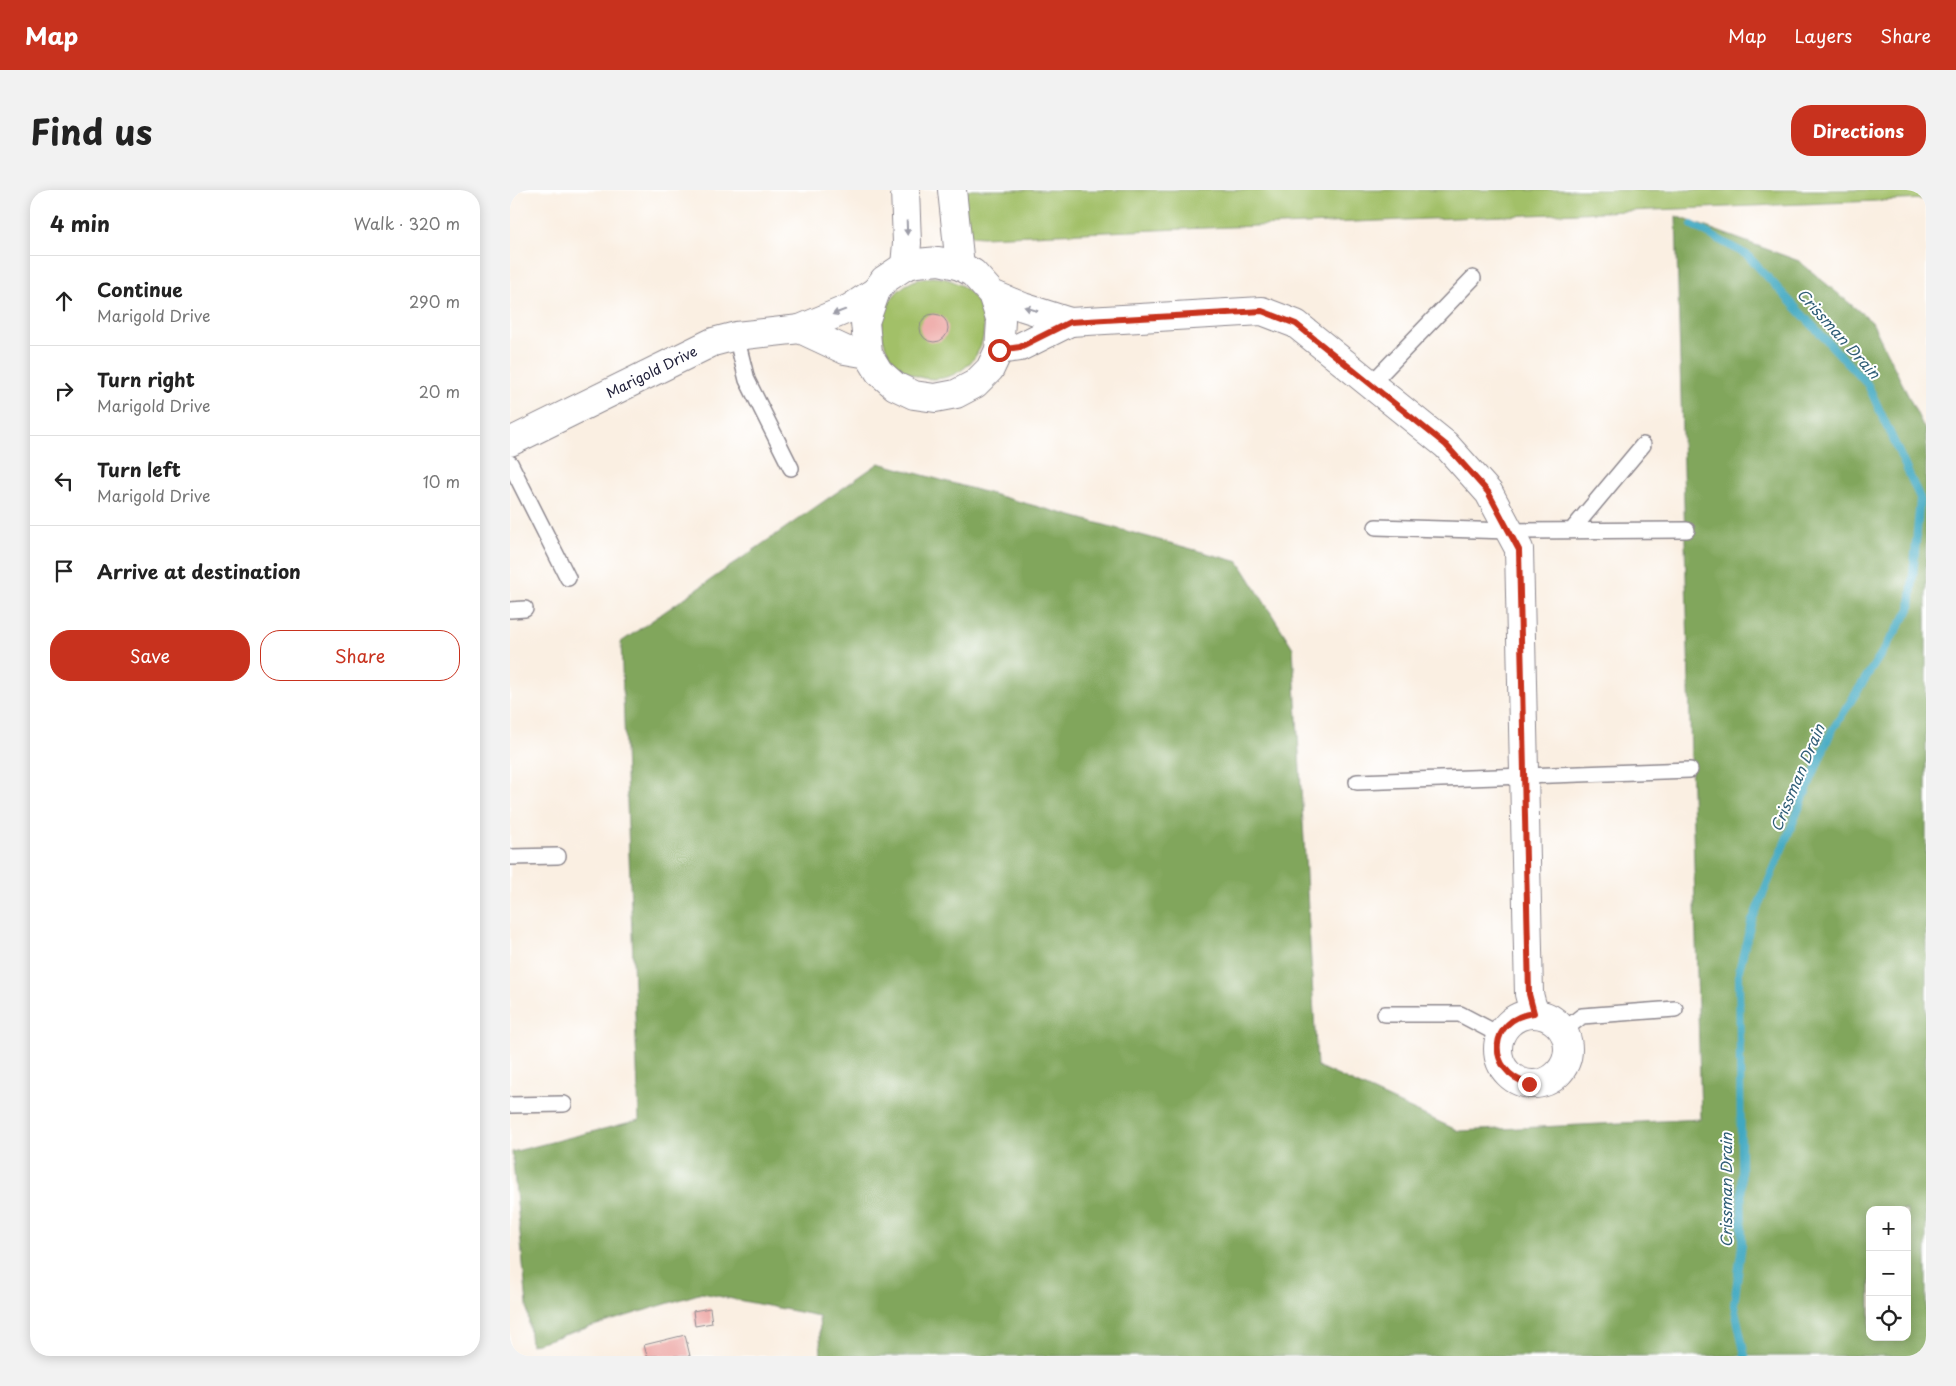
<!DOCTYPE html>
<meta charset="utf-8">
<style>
body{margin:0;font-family:"Playpen Sans",sans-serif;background:#f2f2f2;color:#222}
.controls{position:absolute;right:15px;bottom:15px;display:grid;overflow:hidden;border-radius:10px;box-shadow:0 2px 12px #0003}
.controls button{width:45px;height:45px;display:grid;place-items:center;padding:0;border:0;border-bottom:1px solid #e0e0e0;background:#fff;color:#222;font:25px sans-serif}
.stop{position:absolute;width:15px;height:15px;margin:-11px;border:4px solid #c8321e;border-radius:50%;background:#fff}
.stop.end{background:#c8321e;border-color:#fff;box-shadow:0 1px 5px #0008}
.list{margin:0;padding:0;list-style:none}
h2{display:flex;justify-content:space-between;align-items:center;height:65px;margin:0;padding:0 20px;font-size:21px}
h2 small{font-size:16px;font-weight:400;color:#767676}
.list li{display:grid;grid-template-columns:32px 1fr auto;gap:15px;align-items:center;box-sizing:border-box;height:90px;padding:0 20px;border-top:1px solid #e0e0e0}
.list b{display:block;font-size:19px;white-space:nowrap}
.list p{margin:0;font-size:16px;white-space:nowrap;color:#767676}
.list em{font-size:16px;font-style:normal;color:#767676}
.actions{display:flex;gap:10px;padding:15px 20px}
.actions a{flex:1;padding:11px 0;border:1px solid #c8321e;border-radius:20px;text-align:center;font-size:18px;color:#c8321e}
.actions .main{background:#c8321e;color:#fff}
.icon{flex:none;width:28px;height:28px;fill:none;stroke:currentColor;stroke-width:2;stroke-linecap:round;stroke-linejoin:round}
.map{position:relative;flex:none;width:1416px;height:1166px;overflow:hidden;border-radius:20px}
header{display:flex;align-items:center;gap:30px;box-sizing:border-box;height:70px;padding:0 25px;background:#c8321e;color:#fff}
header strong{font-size:24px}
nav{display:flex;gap:28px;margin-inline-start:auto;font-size:18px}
.intro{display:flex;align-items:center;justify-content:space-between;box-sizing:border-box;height:120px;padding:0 30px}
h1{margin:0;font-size:35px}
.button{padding:12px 22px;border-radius:20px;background:#c8321e;color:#fff;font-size:18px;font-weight:700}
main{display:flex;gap:30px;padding:0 30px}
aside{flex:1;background:#fff;border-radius:20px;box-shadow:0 2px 12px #0003}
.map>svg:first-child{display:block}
.green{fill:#a2c068;stroke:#627152}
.forest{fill:#81a65c;stroke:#52644c;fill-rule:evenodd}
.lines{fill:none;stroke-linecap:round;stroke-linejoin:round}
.stream{stroke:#41a8c1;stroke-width:8}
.building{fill:#efb0ae}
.lane-casing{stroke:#8e888e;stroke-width:18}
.street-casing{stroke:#8e888e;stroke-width:30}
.lane{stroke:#fff;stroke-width:15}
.street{stroke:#fff;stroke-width:28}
.oneway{fill:#9c9ca7}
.route{stroke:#c8321e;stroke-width:6}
.labels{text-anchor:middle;stroke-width:4;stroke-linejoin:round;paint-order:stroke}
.street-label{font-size:14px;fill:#22223b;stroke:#fff}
.water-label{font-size:15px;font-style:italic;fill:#305e77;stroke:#fff}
</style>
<header>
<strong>Map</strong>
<nav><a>Map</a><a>Layers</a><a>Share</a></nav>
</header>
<div class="intro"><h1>Find us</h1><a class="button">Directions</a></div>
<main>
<aside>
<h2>4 min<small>Walk · 320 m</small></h2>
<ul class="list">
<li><svg class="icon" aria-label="ahead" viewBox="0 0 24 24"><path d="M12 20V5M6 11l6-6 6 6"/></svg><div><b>Continue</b><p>Marigold Drive</p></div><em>290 m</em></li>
<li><svg class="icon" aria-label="right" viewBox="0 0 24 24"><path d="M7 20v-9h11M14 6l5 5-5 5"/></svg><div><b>Turn right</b><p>Marigold Drive</p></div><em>20 m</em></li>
<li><svg class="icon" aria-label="left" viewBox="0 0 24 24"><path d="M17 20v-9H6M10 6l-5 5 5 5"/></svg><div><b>Turn left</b><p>Marigold Drive</p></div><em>10 m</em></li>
<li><svg class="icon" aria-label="arrive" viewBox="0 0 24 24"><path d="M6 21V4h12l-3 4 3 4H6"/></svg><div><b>Arrive at destination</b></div></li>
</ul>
<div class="actions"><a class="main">Save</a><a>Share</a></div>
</aside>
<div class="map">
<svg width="1416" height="1166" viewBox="0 0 1416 1166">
<rect width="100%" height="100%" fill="#fff"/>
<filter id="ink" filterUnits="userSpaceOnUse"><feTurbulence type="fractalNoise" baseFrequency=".02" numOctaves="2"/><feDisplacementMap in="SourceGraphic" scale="10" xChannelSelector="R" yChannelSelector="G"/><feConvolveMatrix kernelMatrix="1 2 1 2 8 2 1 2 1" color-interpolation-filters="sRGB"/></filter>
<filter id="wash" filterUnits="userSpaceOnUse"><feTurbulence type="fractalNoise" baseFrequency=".0096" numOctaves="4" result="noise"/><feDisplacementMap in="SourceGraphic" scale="20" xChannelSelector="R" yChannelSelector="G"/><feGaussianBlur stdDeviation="1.12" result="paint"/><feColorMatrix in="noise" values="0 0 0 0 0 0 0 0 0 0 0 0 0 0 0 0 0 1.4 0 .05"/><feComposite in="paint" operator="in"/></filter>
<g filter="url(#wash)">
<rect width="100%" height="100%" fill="#faefe2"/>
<!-- green -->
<path class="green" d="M458,0H1416V9L472,47L461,46L456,35L455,3Z
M372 138a51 51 0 1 1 102 0a51 51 0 1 1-102 0Z"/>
<!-- forest -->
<path class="forest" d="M1166,26L1289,71L1362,132L1416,242V1166H311L309,1126L192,1103L21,1155L2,962L129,930L111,452L369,273L729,372L783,458L807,876L949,941L1191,929ZM1360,1020H1397V1147H1360Z"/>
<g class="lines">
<!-- stream -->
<path class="stream" d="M1182,35L1237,65L1358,195L1410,308L1400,419L1321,542L1241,733L1229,780L1232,1054L1224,1115L1235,1166"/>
</g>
<g id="blocks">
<!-- building -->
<path class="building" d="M410 138a14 14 0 1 1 28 0a14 14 0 1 1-28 0Z
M200,1118L202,1133L185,1136L183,1121Z
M175,1145L180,1166H137L134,1155Z"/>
</g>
</g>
<g filter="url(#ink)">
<use href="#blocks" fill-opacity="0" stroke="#8e888e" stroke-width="1"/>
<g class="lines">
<defs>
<path id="lane" d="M226,146L237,190L281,278
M861,194L963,88
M0,273L58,388
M866,337L999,341L1177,340
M1062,340L1133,255
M0,420L15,419
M847,592L1180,580
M0,667L48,666
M875,824H950L990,845
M1053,841L1072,826L1165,819
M0,915L54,914"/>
<g id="street">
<path d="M395,0L397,53L395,76"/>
<path d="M442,0L450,76"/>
<path d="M482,104L491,131L489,160L480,179L465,194L446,204L425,208L404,205L385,196L369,182L358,164L355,132L366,101L374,90L395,76L406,73L429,71L450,76L463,83L482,104L513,117L560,132L752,121L786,134L936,255L979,303L1009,359L1019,804L1024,823"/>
<path d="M290,139L335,160L358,164"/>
<path d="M489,160L510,157L560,132"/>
<path id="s1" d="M0,252L203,152L226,146L290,139L340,118L366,101"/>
<circle cx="1023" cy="859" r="35"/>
</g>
</defs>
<!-- lane casing -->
<use href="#lane" class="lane-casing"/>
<!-- street casing -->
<use href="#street" class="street-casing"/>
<!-- lane -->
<use href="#lane" class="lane"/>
<!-- street -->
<use href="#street" class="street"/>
</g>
<!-- one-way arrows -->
<defs><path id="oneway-solid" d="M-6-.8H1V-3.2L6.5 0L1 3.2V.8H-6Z" transform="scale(1.25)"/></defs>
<g class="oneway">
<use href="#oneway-solid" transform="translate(397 38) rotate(88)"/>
<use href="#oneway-solid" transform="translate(521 119) rotate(-162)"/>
<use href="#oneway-solid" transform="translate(329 122) rotate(159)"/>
</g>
</g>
<g class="lines" filter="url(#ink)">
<!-- route -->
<path class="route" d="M489,160L510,157L560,132L752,121L786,134L936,255L978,302L1009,360L1019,804L1024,823C978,828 975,881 1019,894"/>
</g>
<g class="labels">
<!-- street labels -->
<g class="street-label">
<text dy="5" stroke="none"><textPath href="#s1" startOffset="158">Marigold Drive</textPath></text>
</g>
<!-- water labels -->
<g class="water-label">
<text transform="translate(1328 144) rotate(48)" y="5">Crissman Drain</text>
<text transform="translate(1288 588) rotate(-67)" y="5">Crissman Drain</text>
<text transform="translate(1217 1000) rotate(-90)" y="5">Crissman Drain</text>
</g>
</g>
</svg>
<div class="controls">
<button>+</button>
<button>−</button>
<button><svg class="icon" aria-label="locate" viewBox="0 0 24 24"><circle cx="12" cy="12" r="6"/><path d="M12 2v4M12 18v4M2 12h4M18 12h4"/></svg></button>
</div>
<div class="stop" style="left:489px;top:160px"></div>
<div class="stop end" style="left:1019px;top:894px"></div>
</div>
</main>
